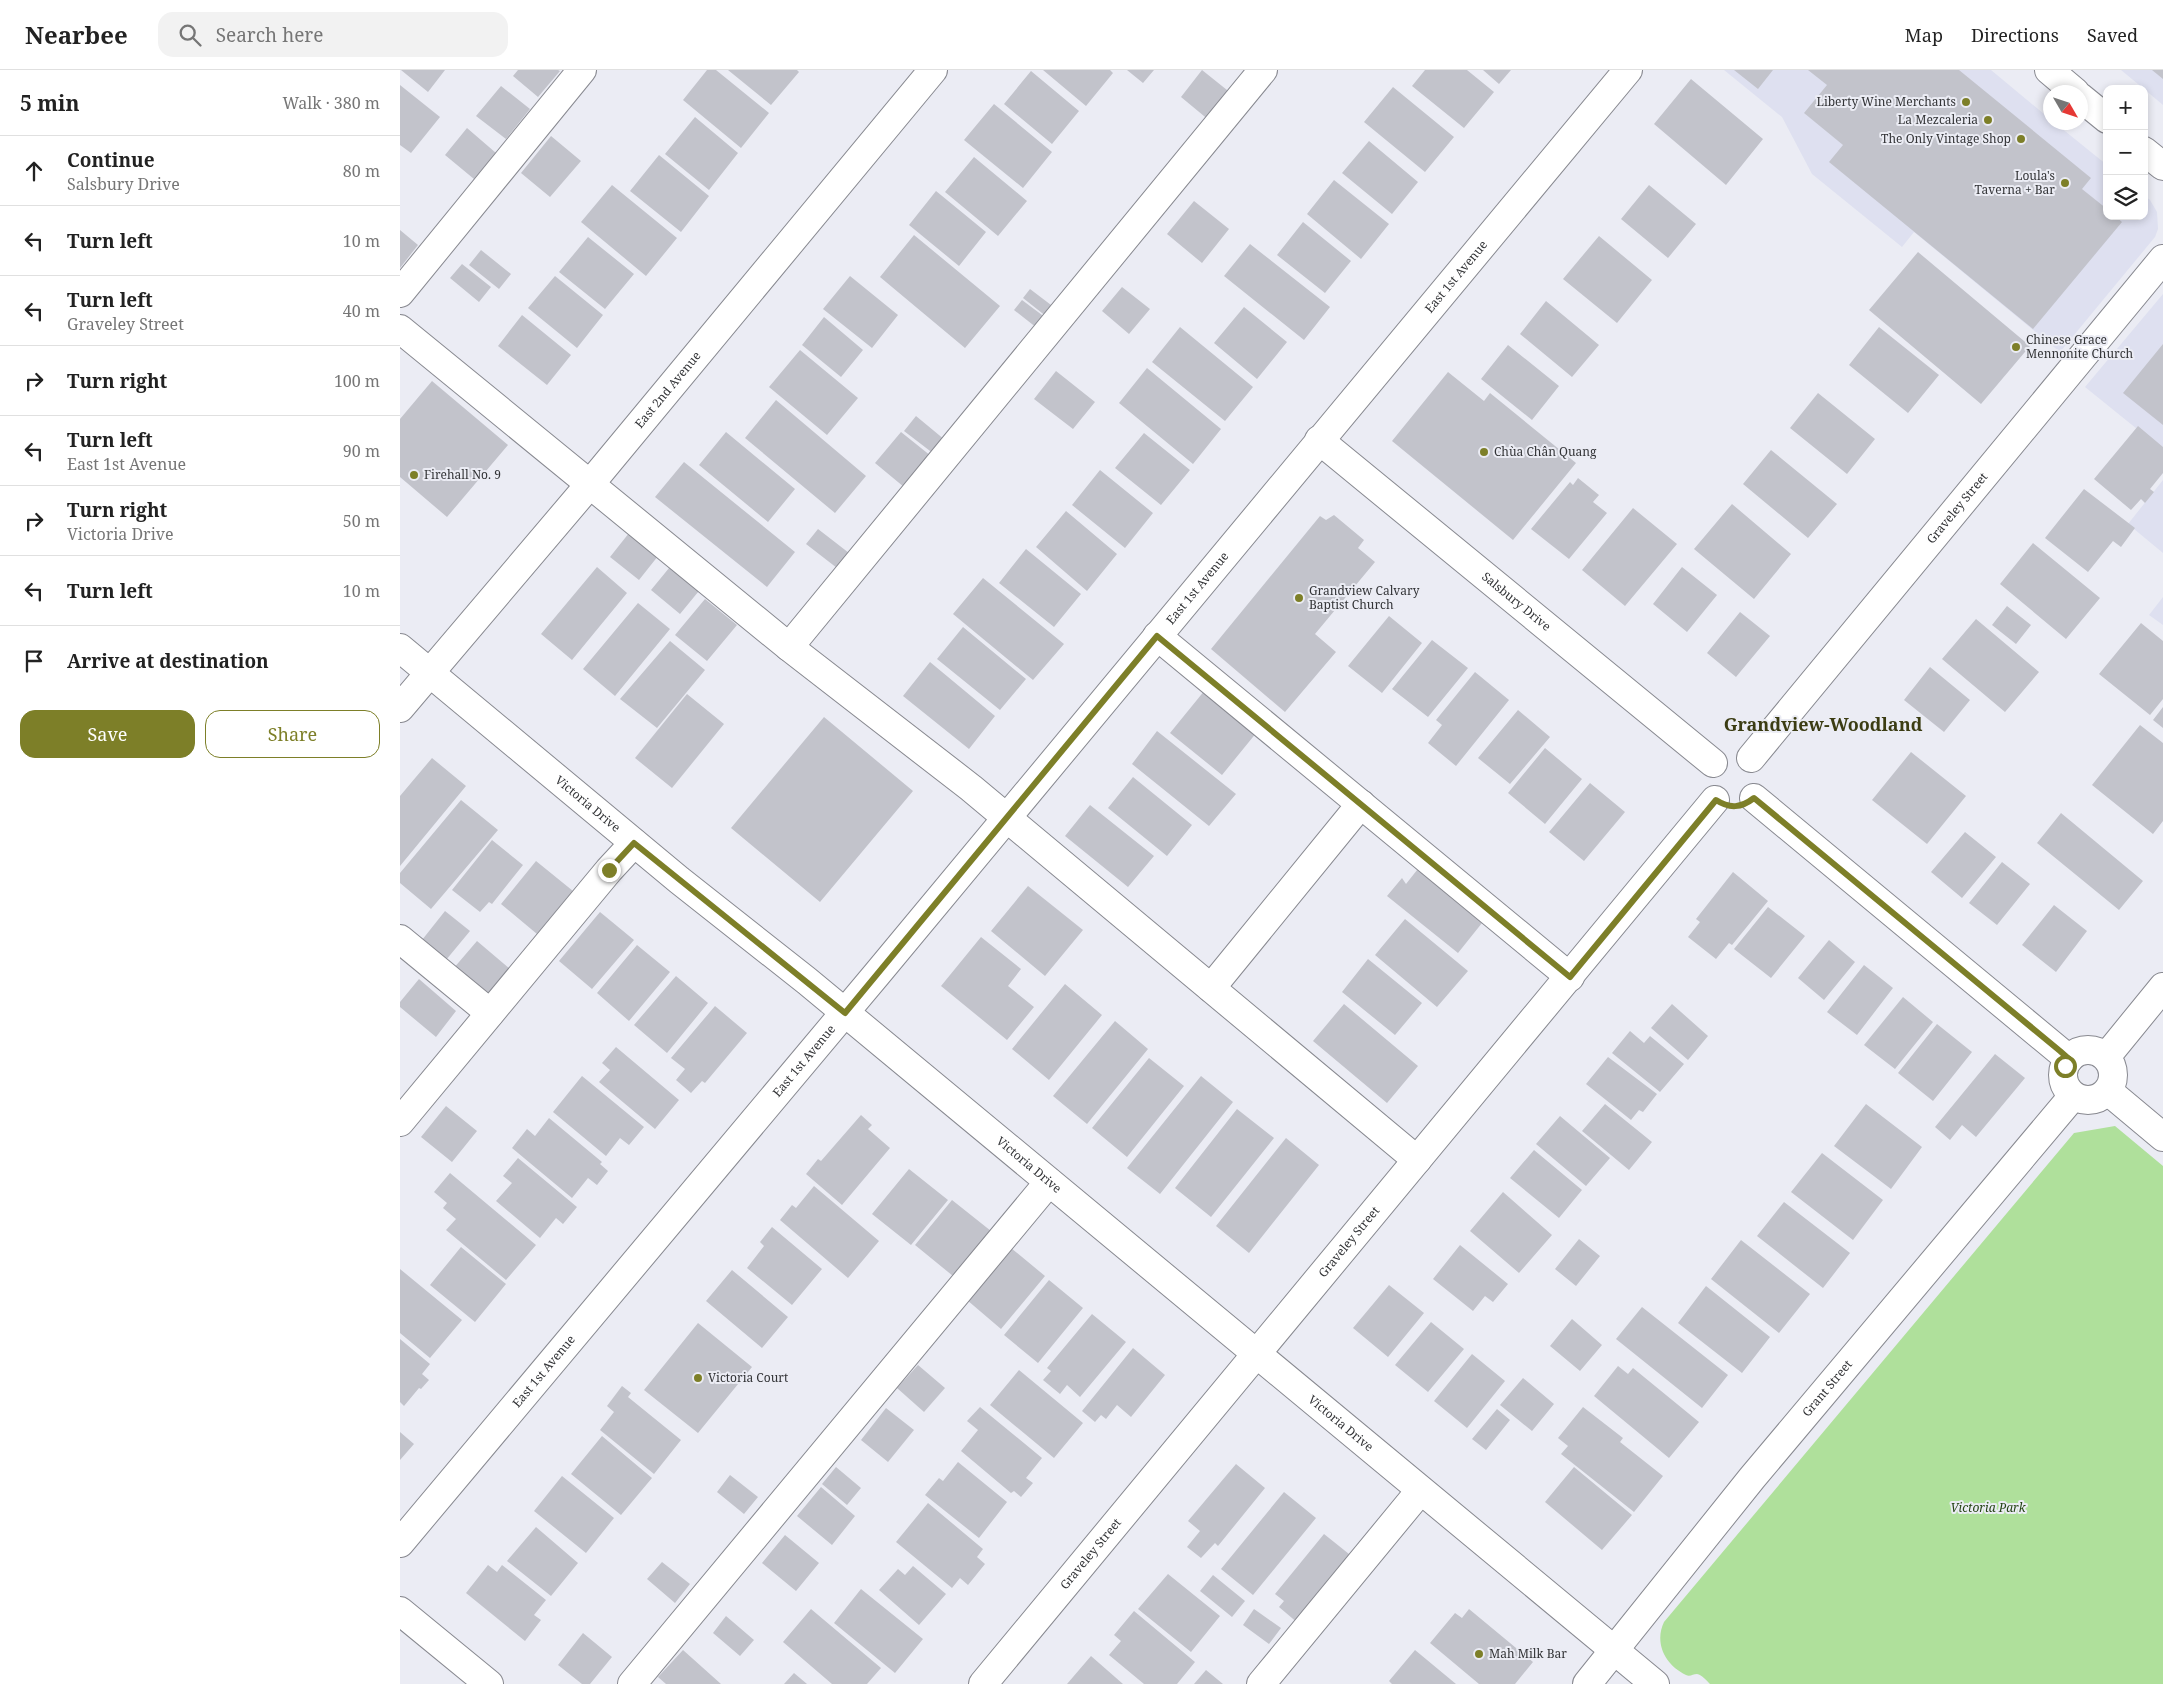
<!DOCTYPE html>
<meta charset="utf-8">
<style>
body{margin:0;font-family:"Noto Serif",serif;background:#f2f2f2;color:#222}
.controls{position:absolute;right:15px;top:15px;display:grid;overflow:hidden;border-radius:10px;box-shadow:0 2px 8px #0003}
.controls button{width:45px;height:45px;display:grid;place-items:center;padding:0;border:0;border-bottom:1px solid #e0e0e0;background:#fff;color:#222;font:25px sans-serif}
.compass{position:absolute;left:1643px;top:15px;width:45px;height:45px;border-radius:50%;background:#fff;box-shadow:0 2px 8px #0003;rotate:129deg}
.stop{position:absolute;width:15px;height:15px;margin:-11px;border:4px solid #7d7f28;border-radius:50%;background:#fff}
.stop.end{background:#7d7f28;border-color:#fff;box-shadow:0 1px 5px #0008}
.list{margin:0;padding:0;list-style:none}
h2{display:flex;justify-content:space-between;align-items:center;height:65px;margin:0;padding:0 20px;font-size:21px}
h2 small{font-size:16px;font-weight:400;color:#767676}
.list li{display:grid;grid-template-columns:32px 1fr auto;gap:15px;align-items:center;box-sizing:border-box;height:70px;padding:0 20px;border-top:1px solid #e0e0e0}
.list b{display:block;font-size:19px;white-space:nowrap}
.list p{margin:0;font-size:16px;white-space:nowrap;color:#767676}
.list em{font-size:16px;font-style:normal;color:#767676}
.actions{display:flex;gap:10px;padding:15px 20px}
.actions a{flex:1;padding:11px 0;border:1px solid #7d7f28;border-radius:15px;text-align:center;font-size:18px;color:#7d7f28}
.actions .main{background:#7d7f28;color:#fff}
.icon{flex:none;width:28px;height:28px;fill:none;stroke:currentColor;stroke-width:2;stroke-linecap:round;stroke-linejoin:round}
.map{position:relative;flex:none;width:1763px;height:1614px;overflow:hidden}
header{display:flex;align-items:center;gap:30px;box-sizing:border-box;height:70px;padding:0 25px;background:#fff;border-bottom:1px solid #e0e0e0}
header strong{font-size:24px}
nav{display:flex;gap:28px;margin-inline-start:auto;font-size:18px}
.search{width:350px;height:45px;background:#f2f2f2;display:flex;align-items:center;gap:12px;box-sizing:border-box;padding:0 18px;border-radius:15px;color:#767676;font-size:19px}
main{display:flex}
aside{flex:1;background:#fff}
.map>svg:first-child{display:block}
.built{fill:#dee0f0}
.green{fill:#afe09b}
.building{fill:#c2c3cb}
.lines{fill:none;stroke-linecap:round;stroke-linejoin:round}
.minor-casing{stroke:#888990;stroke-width:30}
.major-casing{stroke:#888990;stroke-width:30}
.minor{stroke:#fff;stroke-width:28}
.major{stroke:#fff;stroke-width:28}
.route{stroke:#7d7f28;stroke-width:6}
.poi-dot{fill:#7d7f28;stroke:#ebecf4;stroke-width:2}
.labels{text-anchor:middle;stroke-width:4;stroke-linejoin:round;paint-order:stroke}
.poi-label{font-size:12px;fill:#323336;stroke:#ebecf4;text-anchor:start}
.street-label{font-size:12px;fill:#323336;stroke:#ebecf4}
.park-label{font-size:12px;font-style:italic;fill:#244414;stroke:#ebecf4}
.district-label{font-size:18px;font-weight:bold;fill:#3b3c13;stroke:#ebecf4}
</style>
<header>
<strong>Nearbee</strong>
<div class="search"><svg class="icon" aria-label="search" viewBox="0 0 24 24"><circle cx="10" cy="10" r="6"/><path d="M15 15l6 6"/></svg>Search here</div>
<nav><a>Map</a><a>Directions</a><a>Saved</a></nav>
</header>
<main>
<aside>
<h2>5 min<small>Walk · 380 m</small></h2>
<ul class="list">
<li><svg class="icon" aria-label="ahead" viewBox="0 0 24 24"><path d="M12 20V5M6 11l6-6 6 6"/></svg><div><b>Continue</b><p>Salsbury Drive</p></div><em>80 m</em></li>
<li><svg class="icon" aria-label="left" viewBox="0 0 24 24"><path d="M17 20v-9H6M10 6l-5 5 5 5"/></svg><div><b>Turn left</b></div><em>10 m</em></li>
<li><svg class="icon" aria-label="left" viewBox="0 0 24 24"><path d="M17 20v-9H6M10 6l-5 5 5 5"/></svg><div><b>Turn left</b><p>Graveley Street</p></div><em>40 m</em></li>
<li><svg class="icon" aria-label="right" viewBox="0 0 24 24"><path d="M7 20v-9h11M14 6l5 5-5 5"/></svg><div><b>Turn right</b></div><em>100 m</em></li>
<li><svg class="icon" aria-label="left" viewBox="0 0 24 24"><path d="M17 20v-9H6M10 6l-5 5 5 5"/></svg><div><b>Turn left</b><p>East 1st Avenue</p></div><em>90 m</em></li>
<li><svg class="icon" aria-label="right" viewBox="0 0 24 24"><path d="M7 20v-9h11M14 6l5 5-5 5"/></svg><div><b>Turn right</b><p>Victoria Drive</p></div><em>50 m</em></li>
<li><svg class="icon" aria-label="left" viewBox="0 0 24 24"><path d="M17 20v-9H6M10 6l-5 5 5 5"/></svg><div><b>Turn left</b></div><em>10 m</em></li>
<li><svg class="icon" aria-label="arrive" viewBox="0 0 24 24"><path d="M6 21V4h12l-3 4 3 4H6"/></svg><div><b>Arrive at destination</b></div></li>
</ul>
<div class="actions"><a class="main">Save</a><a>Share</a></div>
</aside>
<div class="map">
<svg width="1763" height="1614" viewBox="0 0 1763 1614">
<rect width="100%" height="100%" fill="#ebecf4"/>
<!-- built -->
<path class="built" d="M1324,0H1591L1650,49V52L1655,53L1707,95V146H1744V125L1750,130L1757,142L1758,159L1755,167L1660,282L1514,162L1502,177L1412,104L1382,47Z
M1721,0H1763V35L1744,19Z
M1763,224V380L1685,317Z
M1763,410V483L1728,454Z
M1763,527V555L1749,545Z"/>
<!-- green -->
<path class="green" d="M1715,1056L1763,1096V1614H1310C1307,1611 1302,1605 1297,1604C1293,1604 1290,1607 1286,1605C1265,1595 1254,1573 1264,1552L1674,1063Z"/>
<!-- building -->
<path class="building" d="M1,0H45L28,22Z
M118,0H158L160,1L138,27L113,6Z
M307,0H316L369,43L341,78L283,30Z
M328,0H397L399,2L371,35Z
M643,0H710L713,3L686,36Z
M727,0H754L743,13Z
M802,0L832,24L810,51L781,27Z
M1025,0H1067L1094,22L1064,58L1012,16Z
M1083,0H1111L1099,14Z
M1334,0H1373L1358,19Z
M1408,0H1559L1691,108L1682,119L1707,139V146H1715L1722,152L1633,259L1429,92L1443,75L1404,43L1427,15Z
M1752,0H1763V9Z
M631,1L679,41L652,74L604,34Z
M1291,9L1363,69L1326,115L1254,54Z
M0,15L40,47L11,83L0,75Z
M101,16L130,39L106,69L76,46Z
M993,17L1054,67L1025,102L964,52Z
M594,34L652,82L623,118L564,70Z
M295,47L338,83L309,120L265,84Z
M67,58L96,83L74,109L45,85Z
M151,66L181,91L150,127L121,103Z
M969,71L1018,112L992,144L942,103Z
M259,85L309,126L281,162L230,121Z
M574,87L627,131L598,166L545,122Z
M934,110L989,154L961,189L907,144Z
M212,115L277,168L246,206L181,152Z
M1249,115L1296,154L1268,188L1221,149Z
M536,121L586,162L559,196L509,155Z
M794,131L829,159L802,193L767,164Z
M903,152L951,191L925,223L877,185Z
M0,160L18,175L0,198Z
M514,165L600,236L565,278L480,207Z
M1199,166L1252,210L1217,253L1163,209Z
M188,167L234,204L205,239L159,202Z
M850,174L930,237L904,270L824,206Z
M81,180L111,204L99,219L69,195Z
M1518,182L1630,276L1581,334L1469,240Z
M62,194L91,217L79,232L50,208Z
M155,206L203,245L177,278L128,238Z
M450,206L498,245L472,278L423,239Z
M722,217L750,239L729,264L702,241Z
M630,219L655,238L647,247L623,228Z
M622,230L646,248L637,258L614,240Z
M1146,231L1199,275L1172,307L1120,264Z
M844,237L887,272L857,309L814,273Z
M122,245L171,285L147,315L98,276Z
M424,247L463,280L441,307L402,275Z
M780,257L853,317L825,351L752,292Z
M1479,257L1539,305L1508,343L1449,295Z
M1763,274V355L1723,323Z
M1108,275L1159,316L1132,350L1081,309Z
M400,280L458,328L427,365L369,317Z
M747,298L821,359L793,394L719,333Z
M656,301L695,332L673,359L634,329Z
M1048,302L1084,331L1090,323L1176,393L1113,470L992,371Z
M32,311L108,375L47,447L0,407V349Z
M1418,323L1475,369L1447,404L1390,358Z
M376,330L466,406L435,443L345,368Z
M516,346L545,370L534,384L504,361Z
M1738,356L1763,377V403L1750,419L1754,422L1745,433L1741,429L1731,440L1694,409Z
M326,362L395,419L368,452L299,395Z
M501,362L531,386L504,417L475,393Z
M744,363L790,400L761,435L715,398Z
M1371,380L1437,434L1408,468L1343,414Z
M284,392L395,482L367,517L255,427Z
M700,400L753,443L725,478L672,435Z
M1178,408L1199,425L1193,432L1207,443L1169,489L1131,459L1170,412L1173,415Z
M1684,419L1735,458L1721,477L1713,471L1688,502L1645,468Z
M1332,434L1391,484L1354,529L1294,479Z
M1233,438L1277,474L1225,536L1182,500Z
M666,441L717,484L687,521L636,477Z
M934,445L964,470L958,478L975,492L915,564L936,582L885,642L811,579L920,446L926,450Z
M233,458L262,481L239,510L210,487Z
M418,459L449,483L437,498L406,474Z
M1633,473L1700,528L1666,569L1600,514Z
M626,479L681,524L654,557L599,513Z
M274,492L303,516L280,544L251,520Z
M197,497L227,523L172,590L141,564Z
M1282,497L1317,525L1287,562L1253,534Z
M583,508L664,574L633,610L553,544Z
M305,529L337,555L307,591L275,565Z
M238,533L270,559L215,626L183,599Z
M1607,536L1631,555L1616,574L1592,555Z
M1340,542L1370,566L1336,607L1307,583Z
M989,546L1022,573L982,623L948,596Z
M1576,549L1639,602L1605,642L1542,589Z
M1741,553L1763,571V629L1750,645L1699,604Z
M563,557L626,609L600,640L537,589Z
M1032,570L1068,598L1028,647L992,619Z
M270,571L305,600L257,658L220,629Z
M530,592L595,646L569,679L503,626Z
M1530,597L1570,630L1544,662L1504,630Z
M1075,602L1109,630L1056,696L1028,673L1042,655L1036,650Z
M805,620L857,662L822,705L770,663Z
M287,624L324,654L272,718L235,688Z
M1763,637V658L1753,650Z
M1118,640L1150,667L1110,714L1078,688Z
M424,647L513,721L420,832L331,758Z
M1740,655L1763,673V751L1753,764L1692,715Z
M757,661L836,724L809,756L732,694Z
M1145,678L1182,709L1145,754L1108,723Z
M1511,682L1566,726L1527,774L1472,730Z
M32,688L66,716L0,796V726Z
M733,707L792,755L767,786L708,738Z
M1190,713L1225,742L1184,791L1149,762Z
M61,730L98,760L31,839L0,813V803Z
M690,735L754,786L728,817L665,766Z
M1661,743L1743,811L1719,840L1637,773Z
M1565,762L1596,787L1562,828L1531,802Z
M92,770L123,795L92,834L89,832L80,842L52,820Z
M136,791L173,821L137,864L101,834Z
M1602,792L1630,814L1597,855L1569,833Z
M1021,795L1055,822L1050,827L1082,853L1058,883L987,826L1002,808L1006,814Z
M1333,802L1368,831L1332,875L1329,873L1316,889L1288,867L1300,852L1296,849Z
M628,816L683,860L645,906L591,861Z
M1654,835L1687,861L1656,902L1622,875Z
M1368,837L1405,866L1371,908L1334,879Z
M45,841L70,861L46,890L22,870Z
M200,842L234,870L192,919L159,891Z
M1005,849L1068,901L1037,937L975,885Z
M581,867L621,899L608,916L634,937L607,970L541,916Z
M1429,870L1455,892L1424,930L1398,908Z
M77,871L110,899L87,927L53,899Z
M237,875L270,902L229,951L197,923Z
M968,889L1022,933L995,965L942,922Z
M1464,895L1493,918L1457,965L1427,942Z
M276,906L308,933L267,983L234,955Z
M19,909L56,941L36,967L0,937V932Z
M665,914L702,945L649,1010L612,979Z
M1503,927L1533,952L1495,999L1464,975Z
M944,934L1018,996L987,1033L913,971Z
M1272,934L1308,966L1288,990L1251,958Z
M315,936L347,963L305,1013L302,1011L291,1023L276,1010L285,999L271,988Z
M715,951L748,979L687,1054L653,1026Z
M1537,954L1572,982L1533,1031L1498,1003Z
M1230,961L1244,973L1250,966L1284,994L1260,1022L1212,983Z
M216,977L279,1030L255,1059L199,1012L210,1000L202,993Z
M1595,984L1625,1008L1576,1067L1562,1055L1550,1070L1535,1057Z
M1208,987L1257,1024L1243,1042L1239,1040L1231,1050L1186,1014Z
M749,988L784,1016L727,1087L692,1058Z
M182,1006L244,1057L229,1075L220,1068L206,1086L153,1042Z
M801,1006L833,1032L760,1124L727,1098Z
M1205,1034L1252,1072L1229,1100L1182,1061Z
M1466,1034L1522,1077L1491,1119L1434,1076Z
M46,1036L77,1061L52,1092L21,1067Z
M837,1039L874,1068L811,1147L775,1118Z
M461,1045L472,1055L468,1059L490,1078L442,1135L406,1104L418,1089L421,1091Z
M1160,1046L1210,1088L1186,1116L1136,1074Z
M149,1048L202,1092L200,1094L208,1101L197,1115L188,1108L172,1128L112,1078L127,1059L135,1066Z
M886,1068L919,1095L849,1183L816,1156Z
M1134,1080L1182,1120L1159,1148L1110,1108Z
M1422,1083L1483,1130L1453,1170L1391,1122Z
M118,1088L177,1137L163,1154L156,1148L140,1168L96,1131L112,1113L103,1106Z
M509,1099L548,1130L511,1175L472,1144Z
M50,1103L136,1175L106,1210L46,1160L56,1149L43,1138L47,1133L34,1122Z
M414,1116L479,1171L448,1208L380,1150L392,1135L396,1138Z
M1103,1122L1152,1165L1119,1203L1070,1161Z
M552,1130L591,1161L553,1206L515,1175Z
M1384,1132L1450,1183L1423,1218L1357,1166Z
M372,1157L422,1199L392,1235L347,1198L364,1176L360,1172Z
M1179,1169L1200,1186L1176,1216L1155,1199Z
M1341,1170L1410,1224L1379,1263L1311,1209Z
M1060,1175L1108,1214L1093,1232L1085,1226L1073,1241L1033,1209Z
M61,1177L106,1214L75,1252L30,1215Z
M611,1178L645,1206L601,1259L567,1230Z
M0,1199L62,1250L30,1288L0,1263Z
M332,1200L388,1247L362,1278L306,1231Z
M649,1210L683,1238L638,1293L604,1265Z
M989,1215L1024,1243L988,1287L953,1258Z
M1306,1216L1370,1267L1342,1303L1278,1253Z
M1242,1237L1328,1305L1302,1338L1216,1269Z
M692,1244L726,1272L680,1327L667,1315L660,1324L643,1310L651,1301L647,1298Z
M1172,1249L1202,1275L1180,1301L1150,1276Z
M1031,1252L1064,1279L1028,1322L995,1295Z
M298,1253L352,1297L298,1363L244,1320Z
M0,1269L30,1294L22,1304L29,1310L21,1319L19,1318L4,1336L0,1332Z
M733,1278L765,1305L731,1347L717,1335L706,1349L701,1345L695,1352L682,1341Z
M1072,1284L1105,1311L1067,1358L1034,1331Z
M518,1295L545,1318L524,1342L497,1318Z
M1218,1296L1228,1304L1233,1298L1299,1352L1269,1388L1194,1326Z
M619,1300L683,1353L654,1388L590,1335Z
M1123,1308L1154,1334L1132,1361L1100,1335Z
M222,1316L231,1323L228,1327L281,1370L254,1404L200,1360L214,1342L207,1336Z
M580,1337L642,1388L626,1408L633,1413L621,1427L614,1421L611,1423L561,1381L578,1360L567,1351Z
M1183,1337L1223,1368L1220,1372L1263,1406L1234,1442L1161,1384L1168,1376L1158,1368Z
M486,1338L514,1360L488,1392L461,1370Z
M1097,1339L1110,1350L1086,1380L1072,1369Z
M0,1362L14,1374L0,1390Z
M202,1366L252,1408L221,1445L171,1404Z
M558,1392L607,1432L579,1468L525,1425L539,1408L543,1411Z
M836,1394L865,1418L818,1476L815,1473L801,1488L787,1477L800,1461L788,1451Z
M436,1397L461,1418L447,1435L422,1414Z
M1174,1397L1232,1445L1202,1480L1145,1432Z
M330,1405L358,1427L344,1444L317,1422Z
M162,1406L214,1448L186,1483L134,1441Z
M421,1417L455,1446L432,1475L397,1446Z
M884,1422L916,1448L853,1525L821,1499Z
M528,1433L583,1479L577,1487L585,1494L568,1515L560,1508L552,1518L496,1472Z
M136,1457L178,1493L151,1526L107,1491Z
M924,1464L954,1488L899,1554L879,1537L884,1531L875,1524Z
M385,1465L419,1493L396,1521L362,1493Z
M262,1492L290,1514L275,1533L247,1509Z
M88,1495L97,1502L102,1495L146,1530L134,1545L141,1550L125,1571L66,1523Z
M513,1496L546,1524L519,1555L479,1520L498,1499L505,1505Z
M768,1504L820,1546L791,1582L738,1539Z
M813,1505L845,1531L832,1547L800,1521Z
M461,1519L523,1569L495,1603L434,1553Z
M411,1539L481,1598L467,1614H432L383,1572Z
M854,1539L881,1558L869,1574L843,1555Z
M1069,1539L1133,1592L1115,1614H1079L1030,1573L1055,1543L1062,1548Z
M734,1541L795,1592L777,1614H744L709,1585L721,1571L714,1565Z
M326,1546L354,1570L340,1586L313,1563Z
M183,1563L212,1587L190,1614H182L158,1595Z
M283,1580L321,1614H266L258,1607Z
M1015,1580L1056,1614H992L989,1611Z
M691,1586L723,1614H667Z
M806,1600L823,1614H794Z
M394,1603L407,1614H384Z"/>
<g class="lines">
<defs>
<g id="minor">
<path d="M1649,0L1675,22"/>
<path d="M1680,27L1707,49"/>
<path d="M1744,81L1763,96"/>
<path d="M0,223L182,0"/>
<path d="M0,259L389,577L571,718L1017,1090"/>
<path id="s1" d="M919,370L1313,693"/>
<path d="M757,566L1170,907"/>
<path d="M389,577L863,0"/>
<path id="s2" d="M0,578L279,810L407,911L1255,1614"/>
<path id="s3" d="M0,638L190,414L533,0"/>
<path id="s4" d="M1351,688L1763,189"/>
<path d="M1354,728L1669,989"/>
<path d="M0,869L90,943"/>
<path d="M811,918L961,734"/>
<circle cx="1688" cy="1005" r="25"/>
<path d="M1706,987L1763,917"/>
<path d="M1708,1021L1763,1067"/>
<path d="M0,1052L209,800L234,773"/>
<path d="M0,1541L89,1614"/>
<path d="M232,1614L649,1112"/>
<path id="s5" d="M583,1614L1315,730"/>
<path d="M861,1614L1020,1421"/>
<path id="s6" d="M1187,1614L1352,1408L1673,1026"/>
</g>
<g id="major">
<path id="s7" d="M0,1473L477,904L1228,0"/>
</g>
</defs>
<!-- minor casing -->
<use href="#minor" class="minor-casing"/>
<!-- major casing -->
<use href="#major" class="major-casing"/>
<!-- minor -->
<use href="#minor" class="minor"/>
<!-- major -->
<use href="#major" class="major"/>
</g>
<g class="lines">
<!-- route -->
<path class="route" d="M209,800L234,773L445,943L757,566L1170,907L1316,730C1330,739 1341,738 1354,728L1660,981L1669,989L1665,996"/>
</g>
<!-- markers -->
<g class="poi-dot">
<circle cx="1566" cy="32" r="5"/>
<circle cx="1588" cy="50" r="5"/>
<circle cx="1621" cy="69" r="5"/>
<circle cx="1665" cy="113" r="5"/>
<circle cx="1616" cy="277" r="5"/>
<circle cx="1084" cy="382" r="5"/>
<circle cx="14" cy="405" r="5"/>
<circle cx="899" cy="528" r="5"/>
<circle cx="298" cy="1308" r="5"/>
<circle cx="1079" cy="1584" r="5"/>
</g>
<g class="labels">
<!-- poi labels -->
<g class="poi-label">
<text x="1556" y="36" text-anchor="end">Liberty Wine Merchants</text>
<text x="1578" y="54" text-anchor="end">La Mezcaleria</text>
<text x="1611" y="73" text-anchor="end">The Only Vintage Shop</text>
<text x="1655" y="110" text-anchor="end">Loula's<tspan x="1655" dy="14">Taverna + Bar</tspan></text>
<text x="1626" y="274">Chinese Grace<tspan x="1626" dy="14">Mennonite Church</tspan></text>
<text x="1094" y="386">Chùa Chân Quang</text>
<text x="24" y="409">Firehall No. 9</text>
<text x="909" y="525">Grandview Calvary<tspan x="909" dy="14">Baptist Church</tspan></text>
<text x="308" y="1312">Victoria Court</text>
<text x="1089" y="1588">Mah Milk Bar</text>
</g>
<!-- street labels -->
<g class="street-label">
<text dy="4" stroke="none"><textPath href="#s7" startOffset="1649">East 1st Avenue</textPath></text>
<text dy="4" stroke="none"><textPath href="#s3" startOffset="416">East 2nd Avenue</textPath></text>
<text dy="4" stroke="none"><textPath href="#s4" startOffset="324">Graveley Street</textPath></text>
<text dy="4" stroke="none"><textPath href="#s7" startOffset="1244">East 1st Avenue</textPath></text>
<text dy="4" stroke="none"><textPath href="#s1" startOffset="255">Salsbury Drive</textPath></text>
<text dy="4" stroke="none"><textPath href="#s2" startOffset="244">Victoria Drive</textPath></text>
<text dy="4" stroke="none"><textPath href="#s7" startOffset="629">East 1st Avenue</textPath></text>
<text dy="4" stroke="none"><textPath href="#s2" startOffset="814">Victoria Drive</textPath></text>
<text dy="4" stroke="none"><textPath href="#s5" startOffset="574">Graveley Street</textPath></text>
<text dy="4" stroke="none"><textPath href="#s7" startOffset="224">East 1st Avenue</textPath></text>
<text dy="4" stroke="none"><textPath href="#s6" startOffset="381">Grant Street</textPath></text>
<text dy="4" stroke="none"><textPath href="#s2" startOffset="1219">Victoria Drive</textPath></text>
<text dy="4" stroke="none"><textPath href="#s5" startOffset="169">Graveley Street</textPath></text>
</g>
<!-- park labels -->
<g class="park-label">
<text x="1588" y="1442">Victoria Park</text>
</g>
<!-- district labels -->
<g class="district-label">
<text x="1423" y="661">Grandview-Woodland</text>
</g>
</g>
</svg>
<div class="controls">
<button>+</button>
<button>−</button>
<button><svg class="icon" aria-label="layers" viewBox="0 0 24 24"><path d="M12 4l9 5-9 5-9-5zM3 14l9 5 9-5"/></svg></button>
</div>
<svg class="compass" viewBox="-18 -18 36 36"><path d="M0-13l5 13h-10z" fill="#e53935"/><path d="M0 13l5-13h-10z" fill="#767676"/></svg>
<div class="stop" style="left:1665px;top:996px"></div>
<div class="stop end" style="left:209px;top:800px"></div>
</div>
</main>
